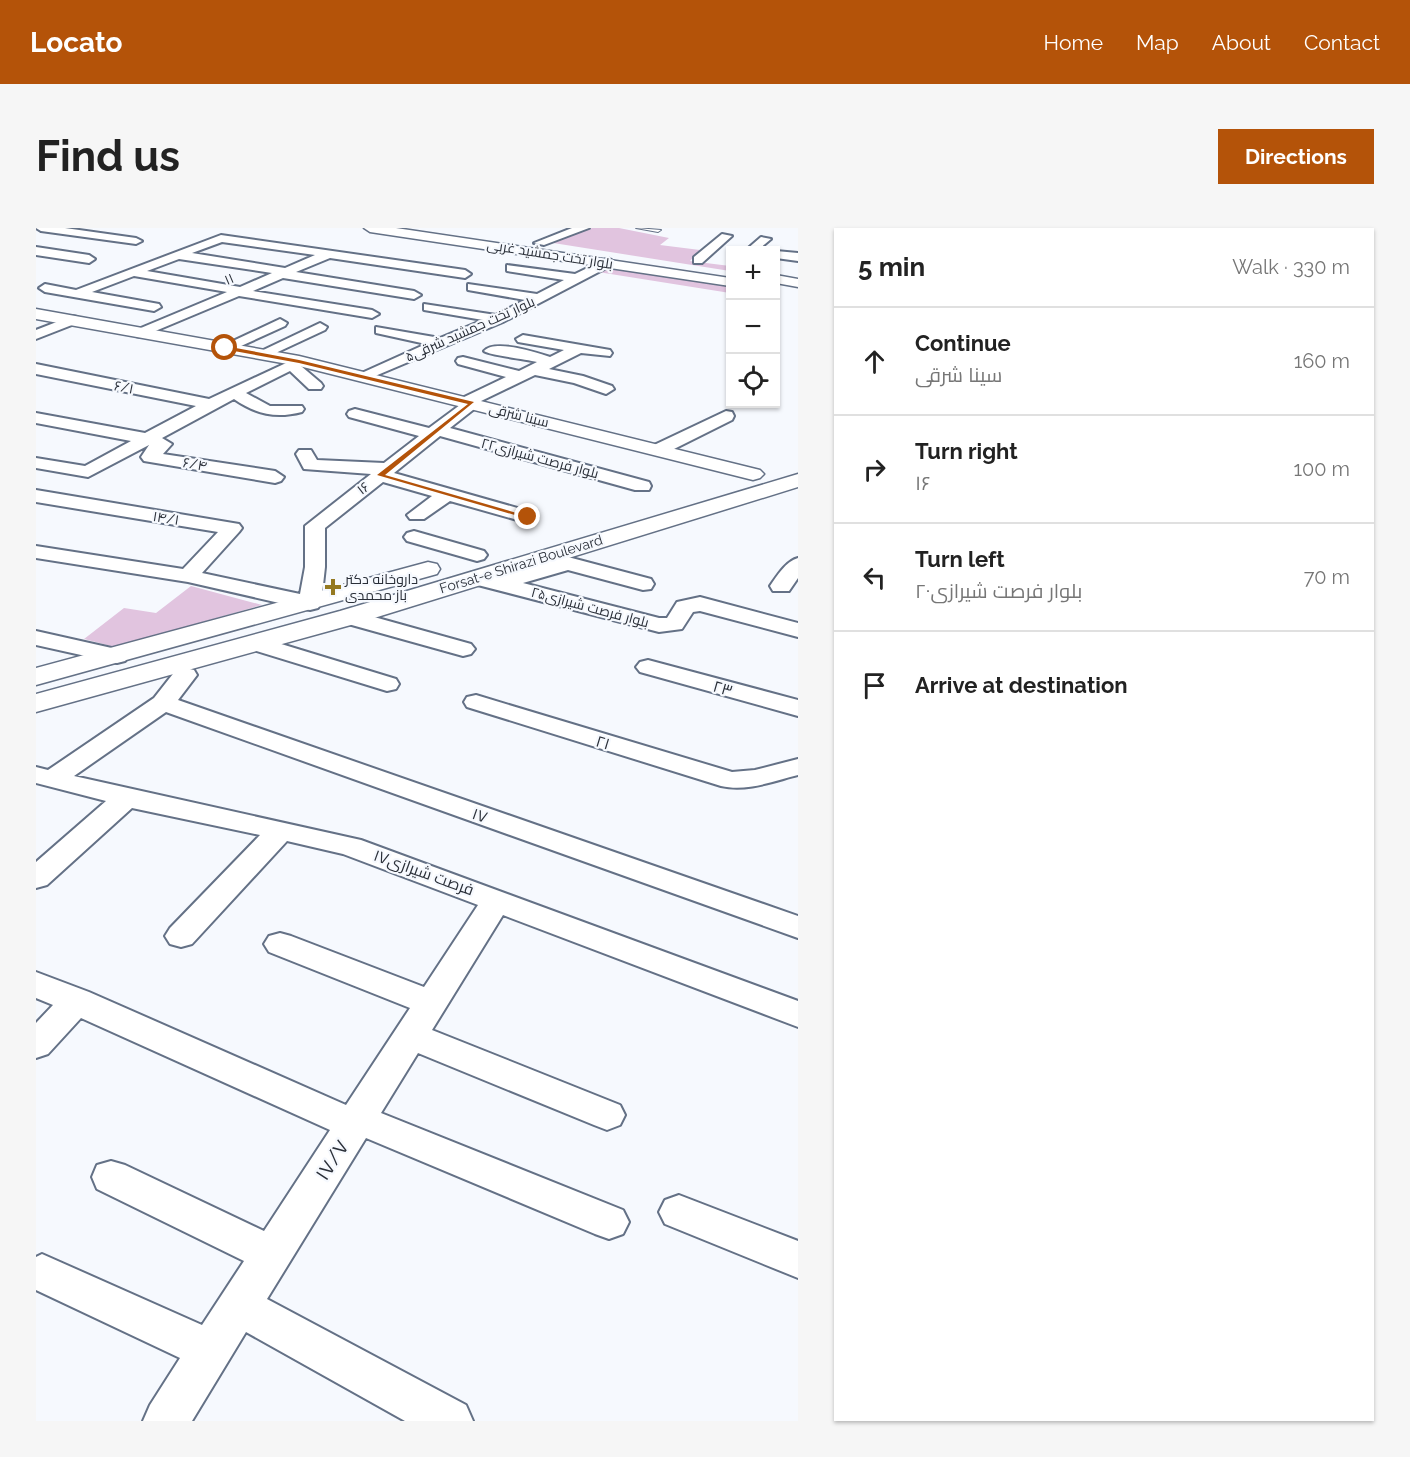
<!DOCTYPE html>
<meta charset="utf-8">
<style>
body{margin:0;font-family:Raleway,Cairo,sans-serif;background:#f6f6f6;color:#222}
.controls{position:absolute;right:18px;top:18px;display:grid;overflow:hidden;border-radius:0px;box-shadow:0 2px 4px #0004}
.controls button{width:54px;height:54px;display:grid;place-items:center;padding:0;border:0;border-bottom:2px solid #e0e0e0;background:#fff;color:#222;font:30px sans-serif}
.stop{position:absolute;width:18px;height:18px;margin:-14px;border:4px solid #b45309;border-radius:50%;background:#fff}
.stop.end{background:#b45309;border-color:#fff;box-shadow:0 2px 6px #0008}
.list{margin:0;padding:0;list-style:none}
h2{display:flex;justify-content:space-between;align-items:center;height:78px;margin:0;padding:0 24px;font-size:26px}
h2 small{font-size:20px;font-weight:400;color:#767676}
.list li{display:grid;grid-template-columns:39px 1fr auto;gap:18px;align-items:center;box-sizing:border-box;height:108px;padding:0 24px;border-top:2px solid #e0e0e0}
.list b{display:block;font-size:22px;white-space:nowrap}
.list p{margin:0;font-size:20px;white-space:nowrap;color:#767676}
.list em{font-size:20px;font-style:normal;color:#767676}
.icon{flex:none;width:33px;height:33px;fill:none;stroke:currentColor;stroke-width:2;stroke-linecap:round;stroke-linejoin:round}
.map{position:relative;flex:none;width:762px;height:1193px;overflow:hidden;border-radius:0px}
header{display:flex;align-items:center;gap:36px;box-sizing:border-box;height:84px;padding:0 30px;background:#b45309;color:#fff}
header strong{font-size:28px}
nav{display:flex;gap:33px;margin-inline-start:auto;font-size:21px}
.intro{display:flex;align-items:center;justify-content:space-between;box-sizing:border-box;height:144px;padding:0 36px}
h1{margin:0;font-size:42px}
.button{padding:15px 27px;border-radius:0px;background:#b45309;color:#fff;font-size:21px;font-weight:700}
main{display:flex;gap:36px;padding:0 36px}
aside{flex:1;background:#fff;border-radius:0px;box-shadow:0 2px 4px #0004}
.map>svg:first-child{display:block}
.green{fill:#e1c4df}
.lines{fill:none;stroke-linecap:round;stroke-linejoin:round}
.lane-casing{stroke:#647186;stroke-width:2}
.street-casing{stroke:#647186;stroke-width:4}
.secondary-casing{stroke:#647186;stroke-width:3}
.primary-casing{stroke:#647186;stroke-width:3}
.lane{fill:#fff;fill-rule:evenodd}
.street{fill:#fff;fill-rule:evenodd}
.secondary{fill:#fff;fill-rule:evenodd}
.primary{fill:#fff;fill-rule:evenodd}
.route{fill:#b45309}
.poi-dot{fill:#947921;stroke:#f6f9fe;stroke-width:2}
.labels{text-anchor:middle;stroke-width:4.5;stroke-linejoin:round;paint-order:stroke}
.far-street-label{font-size:14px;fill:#2a2f38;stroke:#f6f9fe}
.far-poi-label{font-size:14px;fill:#2a2f38;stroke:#f6f9fe;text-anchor:start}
.street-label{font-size:16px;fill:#2a2f38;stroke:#f6f9fe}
.near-street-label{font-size:20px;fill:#2a2f38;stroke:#f6f9fe}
</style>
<header>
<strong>Locato</strong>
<nav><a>Home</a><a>Map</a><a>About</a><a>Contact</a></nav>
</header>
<div class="intro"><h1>Find us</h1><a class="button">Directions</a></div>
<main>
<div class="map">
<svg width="762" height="1193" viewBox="0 0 762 1193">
<rect width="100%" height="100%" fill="#f6f9fe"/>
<!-- green -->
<path class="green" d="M556,0H583L633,10L624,17L664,22L654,33L694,38V43L511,14Z
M571,39L694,58V65L562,44Z
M155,358L226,377L79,419L48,411L88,380L120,385Z"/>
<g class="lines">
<defs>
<path id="lane" d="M600,0L625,2L622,4Z"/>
<path id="street" d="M0,0H29L100,10L106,13L100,16L5,3Z
M536,0H553L508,17L498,15Z
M686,6L696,8L666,35H658V29Z
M185,7L429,42L435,46L429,50L294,30L260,44L378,63L385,67L378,71L247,50L217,63L336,82L343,86L336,90L203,68L105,109L100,108V102L191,64L98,48L56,64L123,76L125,79L118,83L9,64L3,60L9,56L40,62ZM186,14L279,27L249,40L156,25ZM143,31L236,45L204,59L111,43Z
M725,9L735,11L722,22H710Z
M0,19L53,27L59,31L53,35L0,27Z
M740,23L762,25V33L740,30Z
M572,30L578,34L576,37L467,94L332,151L327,153L319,148L390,116L340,105V99L404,110L447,92L388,82V76L460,87L489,72L432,62V56L501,66L528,52L471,43V37L539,46Z
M36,88L41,89V95L0,111V102Z
M244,91L251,95L249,98L194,123L189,124L182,120Z
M284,95L291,99L289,102L231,129L226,130L219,126Z
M487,107L574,122L576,125L574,128L545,125L513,141L547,148L576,158L578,161L570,166L538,155L499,147L443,174L442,178L414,200L613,254L615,258L613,262H599L404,208L358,245L499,285L502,289L499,293L492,295L414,273L388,291H374L371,287L396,268L347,254L289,300V339L285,375L282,380L274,382L152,354L0,330V318L147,341L182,304L0,274V262L203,296L206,300L203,304L166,345L264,366L269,339V298L335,246L268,241L260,226L263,222H275L281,232L348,235L383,208L313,189L311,186L313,183L319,181L393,200L424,177V171L470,149L422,136L420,133L422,130L427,129L483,143L501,134C490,131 452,127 448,123C459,111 499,124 514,129L528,122L482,114L480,111Z
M263,129L270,133L265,138L285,155L287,158L285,161H273L254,143L210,165L234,178H266L268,181L266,184C239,191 220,186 198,171L126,210L136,216L127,226L239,243L248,249L245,253L239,255L108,233L105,229L113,217L52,249L0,240V230L49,238L95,213L0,195V185L109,205L160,178L0,146V136L173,171Z
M690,183L696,184L698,188L696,192L628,226L622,227L613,222L616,218Z
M378,303L448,323L451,327L448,331L441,333L371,313L368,309L371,305Z
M532,329L615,351L618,356L615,361L607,362L532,342L487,355L623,390H631L641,374L664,369L762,395V409L664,383L657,384L646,401L623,404L434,355L431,350L434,345L442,344L462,349Z
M762,330V350L753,363H737L734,358C741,348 750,333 762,330Z
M313,382L435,416L439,421L435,426L427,428L305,394L302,389L305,384Z
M0,403L89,423L93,428L89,433L81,435L0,417Z
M219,408L360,451L363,456L360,461L351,463L211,420L207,415L211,410Z
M612,432L762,472V488L604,444L600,439L604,434Z
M149,440L158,442L161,447L142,472L762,688V710L130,484L38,548L325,612L762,773V799L467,687L396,802L584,877L589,887L584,897L571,902L558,897L382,825L345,885L587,982L593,994L587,1006L573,1011L559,1006L330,910L231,1071L430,1177L437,1193H369L210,1104L156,1193H107L114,1177L144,1130L0,1062V1029L6,1026L166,1097L208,1033L61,961L56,949L61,937L75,933L89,937L228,1003L294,902L45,790L12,826L0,830V795L17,777L0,770V744L53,764L310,877L374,780L233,724L228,716L233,708L244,705L255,708L388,759L442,677L307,626L251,613L156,716L145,719L134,716L129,708L134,700L224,607L96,580L11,657L0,660V634L70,573L0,555V539L12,542L118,470L140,442Z
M440,467L696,544L719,542L762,531V547C738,553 711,564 685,558L431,479L428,474L431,469Z
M643,967L762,1013V1050L629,996L623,984L629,972Z"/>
<path id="secondary" d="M0,81L263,128L724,242L728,246L724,250L717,252L263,138L0,91Z"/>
<path id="primary" d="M328,0H360L694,50V58L334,4Z
M740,47L762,51V59L740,55Z
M762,246V259L322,395L0,484V466L304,383Z
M392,334L401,336L404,341L401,346L0,457V440Z"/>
</defs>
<!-- lane casing -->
<use href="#lane" class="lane-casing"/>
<!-- street casing -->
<use href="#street" class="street-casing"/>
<!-- secondary casing -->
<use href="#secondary" class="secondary-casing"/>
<!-- primary casing -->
<use href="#primary" class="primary-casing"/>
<!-- lane -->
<use href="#lane" class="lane"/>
<!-- street -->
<use href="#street" class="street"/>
<!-- secondary -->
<use href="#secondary" class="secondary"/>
<!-- primary -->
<use href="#primary" class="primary"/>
</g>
<!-- route -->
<path class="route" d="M189,118L263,132L438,174L349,247L495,289L489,290L341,247L432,176L263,135L187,121Z"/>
<!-- markers -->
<path class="poi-dot" d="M294 350h6v6h6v6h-6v6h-6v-6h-6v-6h6z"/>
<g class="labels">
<!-- far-street labels -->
<g class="far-street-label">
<text transform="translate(514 26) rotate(9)" y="5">بلوار تخت جمشید غربی</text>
<text transform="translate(193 51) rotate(-23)" y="5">۱۱</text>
<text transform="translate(434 101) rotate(-24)" y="5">بلوار تخت جمشید شرقی۵</text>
<text transform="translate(88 159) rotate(11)" y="5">۶/۱</text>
<text transform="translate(483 187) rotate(14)" y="5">سینا شرقی</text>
<text transform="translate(504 230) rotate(15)" y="5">بلوار فرصت شیرازی۲۲</text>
<text transform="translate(159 236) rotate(9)" y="5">۶/۴</text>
<text transform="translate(327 260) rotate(-38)" y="5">۱۶</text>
<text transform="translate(130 290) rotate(9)" y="5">۱۴/۱</text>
<text transform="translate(485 336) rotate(-17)" y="5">Forsat-e Shirazi Boulevard</text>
<text transform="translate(554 379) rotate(15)" y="5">بلوار فرصت شیرازی۲۵</text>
</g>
<!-- far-poi labels -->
<g class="far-poi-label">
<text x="309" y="356">داروخانه دکتر<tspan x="309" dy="16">باز محمدی</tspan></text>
</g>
<!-- street labels -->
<g class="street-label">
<text transform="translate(687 460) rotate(16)" y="6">۲۳</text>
<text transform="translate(567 514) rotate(17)" y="6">۲۱</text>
<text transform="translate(444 587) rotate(19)" y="6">۱۷</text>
<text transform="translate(388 644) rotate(20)" y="6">۱۷فرصت شیرازی</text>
</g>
<!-- near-street labels -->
<g class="near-street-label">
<text transform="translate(296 932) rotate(-57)" y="7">۱۷/۷</text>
</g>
</g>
</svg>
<div class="controls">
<button>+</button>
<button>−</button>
<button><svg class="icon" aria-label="locate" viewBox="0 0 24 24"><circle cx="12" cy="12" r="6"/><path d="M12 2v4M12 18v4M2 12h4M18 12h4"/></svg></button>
</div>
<div class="stop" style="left:189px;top:120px"></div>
<div class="stop end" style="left:492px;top:289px"></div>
</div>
<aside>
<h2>5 min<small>Walk · 330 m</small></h2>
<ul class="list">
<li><svg class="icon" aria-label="ahead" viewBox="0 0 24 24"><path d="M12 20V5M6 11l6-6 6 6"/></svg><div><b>Continue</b><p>سینا شرقی</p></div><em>160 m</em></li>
<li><svg class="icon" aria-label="right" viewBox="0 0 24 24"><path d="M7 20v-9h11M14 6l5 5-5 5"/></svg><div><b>Turn right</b><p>۱۶</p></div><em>100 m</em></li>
<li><svg class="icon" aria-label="left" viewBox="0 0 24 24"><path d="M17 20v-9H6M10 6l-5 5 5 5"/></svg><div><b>Turn left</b><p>بلوار فرصت شیرازی۲۰</p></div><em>70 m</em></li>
<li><svg class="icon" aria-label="arrive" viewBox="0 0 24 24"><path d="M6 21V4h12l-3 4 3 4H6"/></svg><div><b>Arrive at destination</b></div></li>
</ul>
</aside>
</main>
